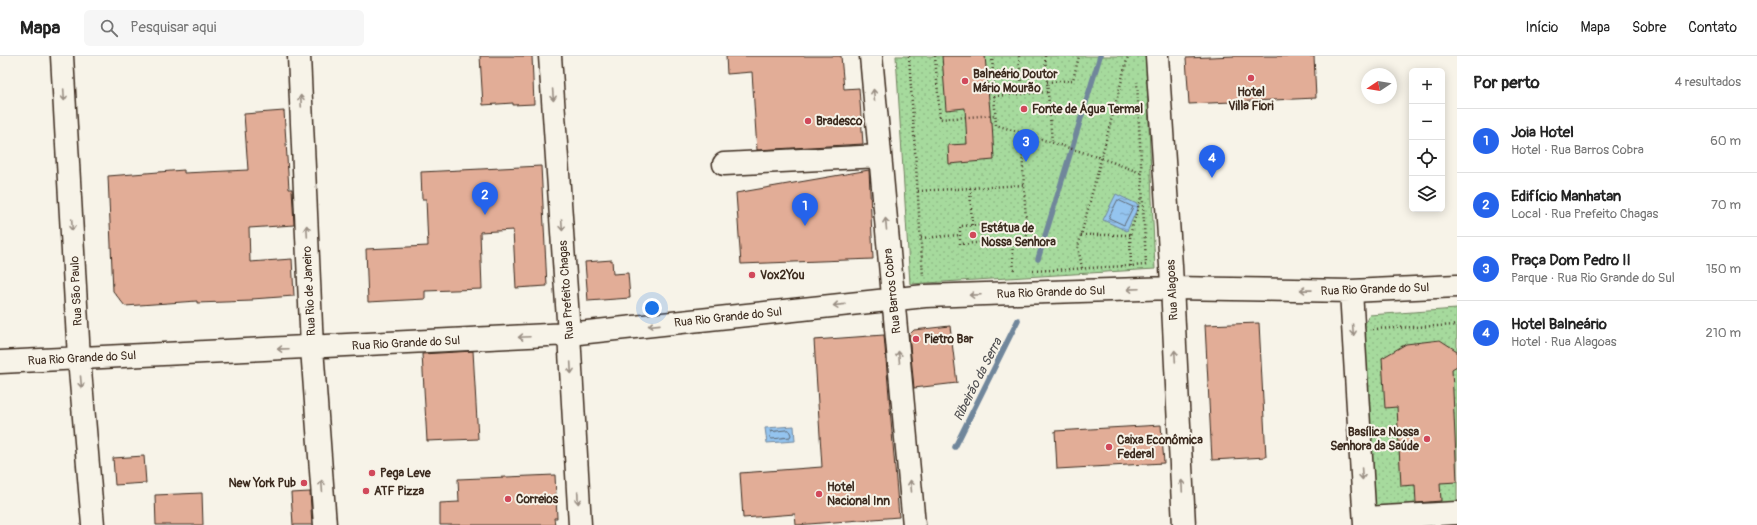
<!DOCTYPE html>
<html lang="pt">
<meta charset="utf-8">
<style>
body{margin:0;font-family:Pangolin,sans-serif;background:#f6f6f6;color:#222}
.controls{position:absolute;right:12px;top:12px;display:grid;overflow:hidden;border-radius:6px;box-shadow:0 2px 10px #0003}
.controls button{width:36px;height:36px;display:grid;place-items:center;padding:0;border:0;border-bottom:1px solid #e0e0e0;background:#fff;color:#222;font:20px sans-serif}
.compass{position:absolute;left:1361px;top:12px;width:36px;height:36px;border-radius:50%;background:#fff;box-shadow:0 2px 10px #0003;rotate:258deg}
.you{position:absolute;left:652px;top:252px;width:14px;height:14px;margin:-10px;border:3px solid #fff;border-radius:50%;background:#1a73e8;box-shadow:0 0 0 6px #1a73e833}
.badge{display:grid;place-items:center;width:26px;height:26px;border-radius:50%;background:#2563eb;color:#fff;font-size:13px;font-weight:700}
.pin{position:absolute;translate:-50% -33px;filter:drop-shadow(0 1px 2px #0008)}
.pin::after{content:'';position:absolute;top:21px;width:14px;height:12px;background:inherit;clip-path:polygon(0 0,100% 0,50% 100%)}
.list{margin:0;padding:0;list-style:none}
h2{display:flex;justify-content:space-between;align-items:center;height:52px;margin:0;padding:0 16px;font-size:17px}
h2 small{font-size:13px;font-weight:400;color:#767676}
.list li{display:grid;grid-template-columns:26px 1fr auto;gap:12px;align-items:center;box-sizing:border-box;height:64px;padding:0 16px;border-top:1px solid #e0e0e0}
.list b{display:block;font-size:15px;white-space:nowrap}
.list p{margin:0;font-size:13px;white-space:nowrap;color:#767676}
.list em{font-size:13px;font-style:normal;color:#767676}
.icon{flex:none;width:22px;height:22px;fill:none;stroke:currentColor;stroke-width:2;stroke-linecap:round;stroke-linejoin:round}
.map{position:relative;flex:none;width:1457px;height:469px;overflow:hidden}
header{display:flex;align-items:center;gap:24px;box-sizing:border-box;height:56px;padding:0 20px;background:#fff;border-bottom:1px solid #e0e0e0}
header strong{font-size:19px}
nav{display:flex;gap:22px;margin-inline-start:auto;font-size:14px}
.search{width:280px;height:36px;background:#f6f6f6;display:flex;align-items:center;gap:10px;box-sizing:border-box;padding:0 14px;border-radius:6px;color:#767676;font-size:15px}
main{display:flex}
aside{flex:1;background:#fff}
.map>svg:first-child{display:block}
.park{fill:url(#park-dots);stroke:#70825e}
.water{fill:url(#water-ripples);stroke:#70869b}
.lines{fill:none;stroke-linecap:round;stroke-linejoin:round}
.shore{stroke:#5f6872;stroke-width:1}
.stream{stroke:#70869b;stroke-width:5.5}
.building{fill:#e2ad97;stroke:#3b2a1e}
.minor-casing{stroke:#3b2a1e;stroke-width:25}
.path{stroke:#3b2a1e;stroke-width:2.5;stroke-dasharray:1 3;stroke-linecap:butt}
.minor{stroke:#f7f3e8;stroke-width:22}
.oneway{stroke:#998e83}
.poi-dot{fill:#d1495b;stroke:#f7f3e8;stroke-width:1.5}
.labels{text-anchor:middle;stroke-width:4;stroke-linejoin:round;paint-order:stroke}
.poi-label{font-size:12px;font-weight:bold;fill:#3b2a1e;stroke:#f7f3e8;text-anchor:start}
.street-label{font-size:12px;fill:#3b2a1e;stroke:#f7f3e8}
.water-label{font-size:13px;font-style:italic;fill:#515052;stroke:#f7f3e8}
</style>
<header>
<strong>Mapa</strong>
<div class="search"><svg class="icon" aria-label="search" viewBox="0 0 24 24"><circle cx="10" cy="10" r="6"/><path d="M15 15l6 6"/></svg>Pesquisar aqui</div>
<nav><a>Início</a><a>Mapa</a><a>Sobre</a><a>Contato</a></nav>
</header>
<main>
<div class="map">
<svg width="1457" height="469" viewBox="0 0 1457 469">
<defs>
<pattern id="park-dots" width="8" height="8" patternUnits="userSpaceOnUse"><rect width="8" height="8" fill="#a6da9d"/><path d="M2 2h.1M6 6h.1" fill="none" stroke="#90bb87" stroke-width="1.8" stroke-linecap="round"/></pattern>
<pattern id="water-ripples" width="26" height="14" patternUnits="userSpaceOnUse"><rect width="26" height="14" fill="#94c4ef"/><path d="M2 4q2-2 4 0t4 0M15 11q2-2 4 0t4 0" fill="none" stroke="#7a9fc1"/></pattern>
</defs>
<rect width="100%" height="100%" fill="#f7f3e8"/>
<filter id="ink" filterUnits="userSpaceOnUse"><feTurbulence type="fractalNoise" baseFrequency=".025" numOctaves="2"/><feDisplacementMap in="SourceGraphic" scale="8" xChannelSelector="R" yChannelSelector="G"/><feConvolveMatrix kernelMatrix="1 2 1 2 8 2 1 2 1" color-interpolation-filters="sRGB"/></filter>
<g filter="url(#ink)">
<!-- park -->
<path class="park" d="M896,0H1146L1155,213L910,228Z
M1457,253V469H1375L1364,270L1369,259Z"/>
<!-- water -->
<path class="water" d="M1116,138L1139,149L1127,175L1103,164Z
M794,370L795,385L767,387L765,372Z"/>
<g class="lines">
<!-- shore -->
<path class="shore" d="M1118,144L1133,151L1124,169L1109,162Z
M789,374L791,379L790,381L772,383L770,382L771,376Z"/>
<!-- stream -->
<path class="stream" d="M1038,203L1100,0
M955,391L1018,264"/>
</g>
<!-- building -->
<path class="building" d="M480,0H532L534,48L513,49V47L483,49Z
M726,0H841L844,33L859,32L863,88L757,94L752,16L727,18Z
M942,0H985L991,66H992L994,104L949,108L948,89L967,88L965,52L946,54Z
M1235,0H1314L1316,42L1189,48L1186,2Z
M284,55L289,133H292L294,169L249,172L250,206L292,203L294,240L252,243V245L197,247V245L125,250L113,235L108,120L184,114V117L248,114L244,58Z
M541,110L547,230L516,232L513,174L480,176L482,233L425,235V243L368,246L366,193L428,190L426,143H422L421,116Z
M869,114L873,203L741,208L736,137Z
M612,204L613,218L628,217L630,242L588,245L585,206Z
M1259,267L1266,401L1212,404L1205,269Z
M950,270L957,327L914,332L909,279L914,274Z
M884,279L899,461L796,469L795,458L743,462L740,417L822,411L814,284Z
M1440,284L1457,295V310L1452,313L1457,426L1440,427L1441,445L1416,447L1415,429L1401,430L1397,351L1385,352L1382,302L1406,288Z
M473,295L478,383L427,385L422,298Z
M1161,369L1164,407L1057,413L1055,375Z
M144,400L146,427L115,429L113,402Z
M555,419L557,462H554L555,469H440V447L459,446L458,423Z
M310,436L312,469H293L291,437Z
M202,437L203,469H156L155,439Z"/>
<g class="lines">
<defs>
<path id="minor" d="M62,0L79,302L93,469
M299,0L312,292L325,469
M550,0L569,278L580,469
M871,0L914,469
M1157,0L1171,210L1184,469
M724,108L880,100
M1351,235L1365,469
M0,306L569,278L925,240L1172,232L1351,235L1457,230
M1365,462L1457,457"/>
</defs>
<!-- minor casing -->
<use href="#minor" class="minor-casing"/>
<!-- path -->
<path class="path" d="M909,0L923,220
M935,0L940,63L996,59
M992,0L996,69L1101,102L1141,117
M1019,0L1022,38
M1045,0L1052,86
M1047,26L1073,24L1079,0
M994,40L1048,36
M970,132L972,169
M918,135L1024,129
M1081,179H1130
M921,182L960,179
M1012,185L1014,216
M982,187L981,169L960,170V188L1027,184L1021,76
M1131,210L1130,179L1141,141
M1082,212L1078,191L1128,0
M1033,215L1146,209L1137,26
M1373,273L1457,269"/>
<!-- minor -->
<use href="#minor" class="minor"/>
</g>
<!-- one-way arrows -->
<defs><path id="oneway-shaft" d="M-6 0H5M1.5-3L5.5 0L1.5 3" fill="none" stroke-width="1.6" stroke-linecap="round" stroke-linejoin="round"/></defs>
<g class="oneway">
<use href="#oneway-shaft" transform="translate(64 39) rotate(87)"/>
<use href="#oneway-shaft" transform="translate(553 39) rotate(86)"/>
<use href="#oneway-shaft" transform="translate(874 39) rotate(-95)"/>
<use href="#oneway-shaft" transform="translate(301 45) rotate(-93)"/>
<use href="#oneway-shaft" transform="translate(886 168) rotate(-95)"/>
<use href="#oneway-shaft" transform="translate(72 169) rotate(87)"/>
<use href="#oneway-shaft" transform="translate(562 169) rotate(86)"/>
<use href="#oneway-shaft" transform="translate(307 175) rotate(-93)"/>
<use href="#oneway-shaft" transform="translate(1133 233) rotate(178)"/>
<use href="#oneway-shaft" transform="translate(1306 234) rotate(-179)"/>
<use href="#oneway-shaft" transform="translate(975 239) rotate(178)"/>
<use href="#oneway-shaft" transform="translate(839 249) rotate(174)"/>
<use href="#oneway-shaft" transform="translate(654 269) rotate(174)"/>
<use href="#oneway-shaft" transform="translate(1353 274) rotate(86)"/>
<use href="#oneway-shaft" transform="translate(524 281) rotate(177)"/>
<use href="#oneway-shaft" transform="translate(283 293) rotate(178)"/>
<use href="#oneway-shaft" transform="translate(1175 300) rotate(-93)"/>
<use href="#oneway-shaft" transform="translate(899 301) rotate(-95)"/>
<use href="#oneway-shaft" transform="translate(571 312) rotate(87)"/>
<use href="#oneway-shaft" transform="translate(81 326) rotate(85)"/>
<use href="#oneway-shaft" transform="translate(1362 418) rotate(86)"/>
<use href="#oneway-shaft" transform="translate(322 430) rotate(-94)"/>
<use href="#oneway-shaft" transform="translate(911 430) rotate(-95)"/>
<use href="#oneway-shaft" transform="translate(1182 430) rotate(-93)"/>
<use href="#oneway-shaft" transform="translate(578 442) rotate(87)"/>
</g>
</g>
<!-- markers -->
<g class="poi-dot">
<circle cx="1251" cy="22" r="4"/>
<circle cx="965" cy="25" r="4"/>
<circle cx="1024" cy="53" r="4"/>
<circle cx="808" cy="65" r="4"/>
<circle cx="973" cy="179" r="4"/>
<circle cx="752" cy="219" r="4"/>
<circle cx="916" cy="283" r="4"/>
<circle cx="1427" cy="383" r="4"/>
<circle cx="1109" cy="391" r="4"/>
<circle cx="372" cy="417" r="4"/>
<circle cx="304" cy="427" r="4"/>
<circle cx="366" cy="435" r="4"/>
<circle cx="819" cy="438" r="4"/>
<circle cx="508" cy="443" r="4"/>
</g>
<g class="labels">
<!-- poi labels -->
<g class="poi-label">
<text x="973" y="22">Balneário Doutor<tspan x="973" dy="14">Mário Mourão</tspan></text>
<text x="1251" y="40" text-anchor="middle">Hotel<tspan x="1251" dy="14">Villa Fiori</tspan></text>
<text x="1032" y="57">Fonte de Água Termal</text>
<text x="816" y="69">Bradesco</text>
<text x="981" y="176">Estátua de<tspan x="981" dy="14">Nossa Senhora</tspan></text>
<text x="760" y="223">Vox2You</text>
<text x="924" y="287">Pietro Bar</text>
<text x="1419" y="380" text-anchor="end">Basílica Nossa<tspan x="1419" dy="14">Senhora da Saúde</tspan></text>
<text x="1117" y="388">Caixa Econômica<tspan x="1117" dy="14">Federal</tspan></text>
<text x="380" y="421">Pega Leve</text>
<text x="296" y="431" text-anchor="end">New York Pub</text>
<text x="827" y="435">Hotel<tspan x="827" dy="14">Nacional Inn</tspan></text>
<text x="374" y="439">ATF Pizza</text>
<text x="516" y="447">Correios</text>
</g>
<!-- street labels -->
<g class="street-label">
<text transform="translate(1375 233) rotate(-2)" y="4">Rua Rio Grande do Sul</text>
<text transform="translate(566 234) rotate(-94)" y="4">Rua Prefeito Chagas</text>
<text transform="translate(1172 234) rotate(-93)" y="4">Rua Alagoas</text>
<text transform="translate(76 235) rotate(-93)" y="4">Rua São Paulo</text>
<text transform="translate(309 235) rotate(-93)" y="4">Rua Rio de Janeiro</text>
<text transform="translate(892 235) rotate(-96)" y="4">Rua Barros Cobra</text>
<text transform="translate(1051 236) rotate(-2)" y="4">Rua Rio Grande do Sul</text>
<text transform="translate(728 261) rotate(-6)" y="4">Rua Rio Grande do Sul</text>
<text transform="translate(406 287) rotate(-3)" y="4">Rua Rio Grande do Sul</text>
<text transform="translate(82 302) rotate(-3)" y="4">Rua Rio Grande do Sul</text>
</g>
<!-- water labels -->
<g class="water-label">
<text transform="translate(977 323) rotate(-63)" y="5">Ribeirão da Serra</text>
</g>
</g>
</svg>
<div class="controls">
<button>+</button>
<button>−</button>
<button><svg class="icon" aria-label="locate" viewBox="0 0 24 24"><circle cx="12" cy="12" r="6"/><path d="M12 2v4M12 18v4M2 12h4M18 12h4"/></svg></button>
<button><svg class="icon" aria-label="layers" viewBox="0 0 24 24"><path d="M12 4l9 5-9 5-9-5zM3 14l9 5 9-5"/></svg></button>
</div>
<svg class="compass" viewBox="-18 -18 36 36"><path d="M0-13l5 13h-10z" fill="#e53935"/><path d="M0 13l5-13h-10z" fill="#767676"/></svg>
<div class="you"></div>
<div class="pin badge" style="left:805px;top:170px">1</div>
<div class="pin badge" style="left:485px;top:159px">2</div>
<div class="pin badge" style="left:1026px;top:106px">3</div>
<div class="pin badge" style="left:1212px;top:122px">4</div>
</div>
<aside>
<h2>Por perto<small>4 resultados</small></h2>
<ul class="list">
<li><span class="badge">1</span><div><b>Joia Hotel</b><p>Hotel · Rua Barros Cobra</p></div><em>60 m</em></li>
<li><span class="badge">2</span><div><b>Edifício Manhatan</b><p>Local · Rua Prefeito Chagas</p></div><em>70 m</em></li>
<li><span class="badge">3</span><div><b>Praça Dom Pedro II</b><p>Parque · Rua Rio Grande do Sul</p></div><em>150 m</em></li>
<li><span class="badge">4</span><div><b>Hotel Balneário</b><p>Hotel · Rua Alagoas</p></div><em>210 m</em></li>
</ul>
</aside>
</main>
